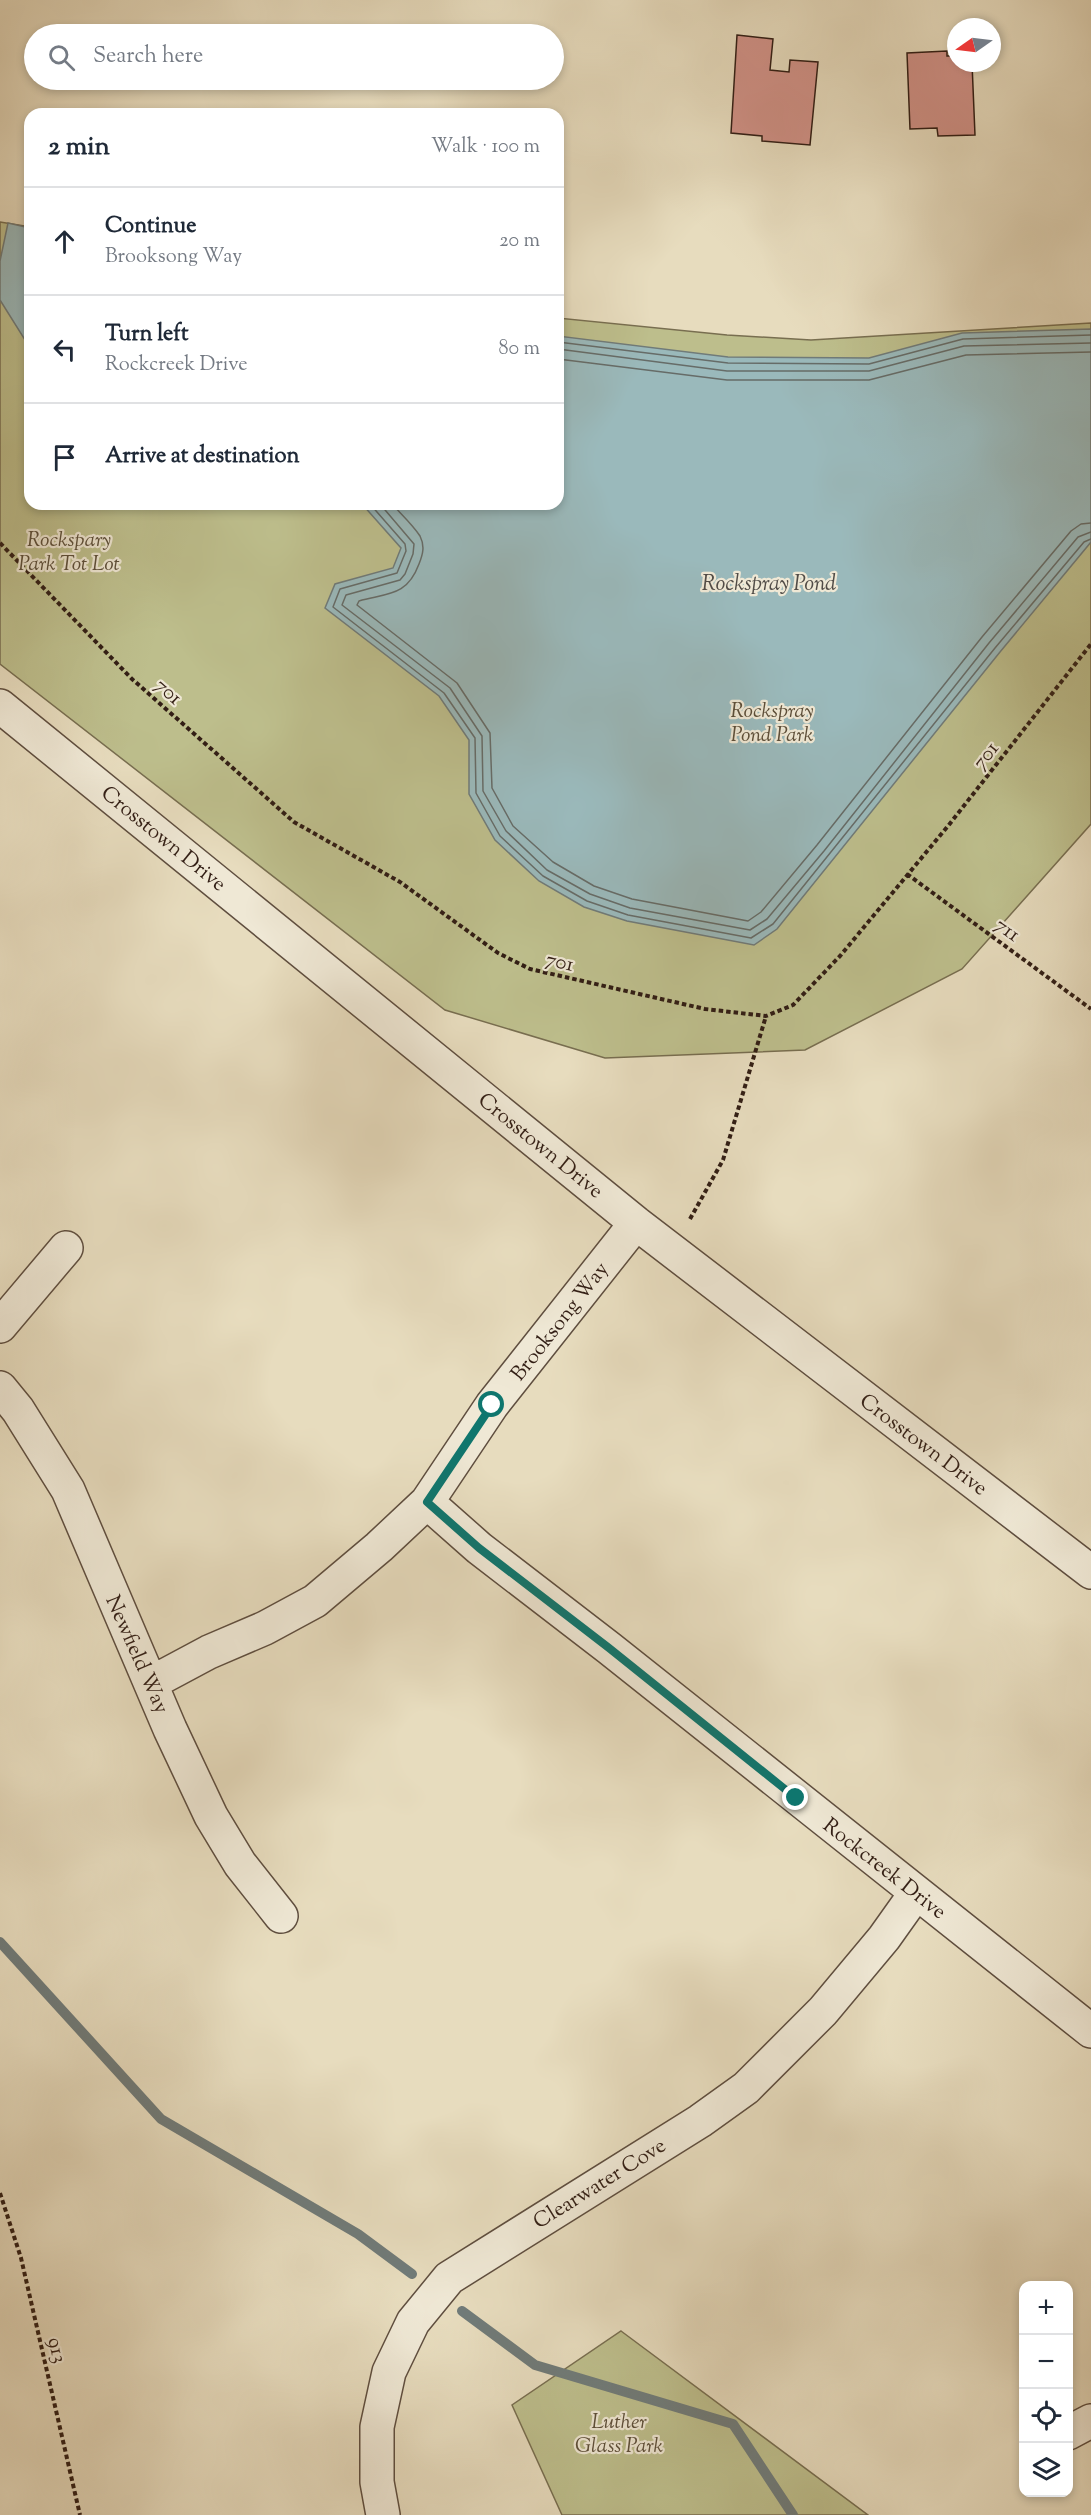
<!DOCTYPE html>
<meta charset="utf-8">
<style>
body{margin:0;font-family:"Sorts Mill Goudy",serif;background:#f2f2f3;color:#1f2937}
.controls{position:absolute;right:18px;bottom:18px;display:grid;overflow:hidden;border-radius:12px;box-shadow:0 3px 9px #0003}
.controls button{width:54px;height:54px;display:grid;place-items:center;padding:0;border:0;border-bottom:2px solid #e0e1e3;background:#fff;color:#1f2937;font:30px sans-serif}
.compass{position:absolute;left:947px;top:18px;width:54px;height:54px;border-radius:50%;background:#fff;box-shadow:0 3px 9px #0003;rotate:256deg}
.stop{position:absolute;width:18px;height:18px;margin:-14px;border:4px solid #0f766e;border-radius:50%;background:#fff}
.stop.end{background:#0f766e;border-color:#fff;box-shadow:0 2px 6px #0008}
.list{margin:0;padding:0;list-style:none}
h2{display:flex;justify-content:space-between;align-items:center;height:78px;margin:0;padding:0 24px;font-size:26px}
h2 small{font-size:20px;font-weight:400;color:#747a83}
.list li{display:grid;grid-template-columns:39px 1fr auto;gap:18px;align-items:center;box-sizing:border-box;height:108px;padding:0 24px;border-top:2px solid #e0e1e3}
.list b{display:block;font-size:22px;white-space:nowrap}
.list p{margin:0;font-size:20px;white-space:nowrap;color:#747a83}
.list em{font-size:20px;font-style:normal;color:#747a83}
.icon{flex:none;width:33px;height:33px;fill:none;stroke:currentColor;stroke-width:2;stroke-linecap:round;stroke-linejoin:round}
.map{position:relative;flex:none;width:1091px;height:2515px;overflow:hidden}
.search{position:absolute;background:#fff;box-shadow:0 3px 9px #0003;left:24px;top:24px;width:540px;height:66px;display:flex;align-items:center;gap:15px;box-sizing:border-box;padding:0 21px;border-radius:33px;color:#747a83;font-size:22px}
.panel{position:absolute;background:#fff;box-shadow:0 3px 9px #0003;left:24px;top:108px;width:540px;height:402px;border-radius:18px}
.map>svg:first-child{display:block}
.green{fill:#bdbe8c;stroke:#786e50;stroke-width:1.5}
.water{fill:#9ab9bb;stroke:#707b79;stroke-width:1.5}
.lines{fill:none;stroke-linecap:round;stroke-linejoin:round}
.shore{stroke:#666c68;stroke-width:1.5}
.stream{stroke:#707b79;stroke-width:10}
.building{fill:#d09187;stroke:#321e15;stroke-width:1.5}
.minor-casing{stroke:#5f4e3f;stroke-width:36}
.path{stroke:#321e15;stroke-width:4;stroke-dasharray:4.5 3;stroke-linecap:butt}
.minor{stroke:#efe8d5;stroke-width:33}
.route{stroke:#0f766e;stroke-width:8}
.labels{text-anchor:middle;stroke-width:4.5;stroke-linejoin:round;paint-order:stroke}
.park-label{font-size:21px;font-style:italic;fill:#5c4e39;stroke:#efe8d5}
.street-label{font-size:21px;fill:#321e15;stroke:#efe8d5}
.water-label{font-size:22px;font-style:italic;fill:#514c47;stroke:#efe8d5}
</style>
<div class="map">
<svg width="1091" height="2515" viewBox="0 0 1091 2515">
<rect width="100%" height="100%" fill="#e7dcbe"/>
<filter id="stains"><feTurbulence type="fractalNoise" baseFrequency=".00333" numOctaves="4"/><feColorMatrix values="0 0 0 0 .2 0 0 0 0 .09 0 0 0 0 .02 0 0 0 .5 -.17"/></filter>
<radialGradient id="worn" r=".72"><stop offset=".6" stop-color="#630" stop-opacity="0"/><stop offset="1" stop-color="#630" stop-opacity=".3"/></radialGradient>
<!-- green -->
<path class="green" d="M0,222L30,227V504H558V318L727,335L811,340L1091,323V824L962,969L805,1050L605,1058L445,1010L0,664Z
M621,2331L868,2515H562L512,2405Z"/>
<!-- water -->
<path class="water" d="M8,223L30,228V348L0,300V261Z
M1091,329V542L1000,652L777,929L754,945L627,921L584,907L539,881L495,840L469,794V740L439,696L325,608L335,584L393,568L401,548L362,504H558V336L728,357L869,358L962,333Z"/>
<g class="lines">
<!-- shore -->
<path class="shore" d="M558,342L728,363L869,364L963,339L1091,335
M558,349L727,371H869L964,346L1091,343
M558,359L727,380H869L966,355L1091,352
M370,504L405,544L406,551L397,573L340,589L333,607L444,693L475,738L476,793L500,836L543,876L587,901L628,915L751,938L773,924L995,648L1084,542L1091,539
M380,504L414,544L413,554L405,574L400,580L346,595L342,605L450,688L482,736L483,791L506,831L547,870L590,894L630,908L750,930L767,919L824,851L989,643L1078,537L1091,532
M392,504C401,514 413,525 420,536C425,546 423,554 419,564C407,596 389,593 359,601L357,605L457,683L490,733L492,788L513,826L553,862L594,886L632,899L748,921L761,912L817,845L982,637L1071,531L1081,524L1091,523"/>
<!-- stream -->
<path class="stream" d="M0,1942L161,2119L358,2234L412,2274
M462,2311L535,2365L733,2424L793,2515"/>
</g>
<!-- building -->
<path class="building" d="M737,35L773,39L770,70L789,72L790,60L818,62L810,145L762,141V136L731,133Z
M947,51V56H956V63H972L975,135L938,136L937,128L910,129L907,53Z"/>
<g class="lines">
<defs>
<path id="minor" d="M0,706L636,1223L1091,1572
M0,1326L66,1248
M0,1388L18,1410L68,1490L170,1729L211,1816L240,1864L281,1916
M427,1502L479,1548L609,1648L1091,2031
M151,1683L209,1652L265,1628L315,1601L379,1547L427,1502L492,1405L636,1223
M1068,2433L1091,2421
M383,2515L377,2482V2427L389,2372L413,2322L449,2278L700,2121L746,2088L823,2011L884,1938L916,1893"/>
</defs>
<!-- minor casing -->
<use href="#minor" class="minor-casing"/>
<!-- path -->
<path class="path" d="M0,543L132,679L294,822L400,882L498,953L530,969L705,1009L766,1016L793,1005L840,956L948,826L1091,644
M907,874L1091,1009
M690,1219L723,1160L766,1016
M0,2193L21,2258L80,2515"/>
<!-- minor -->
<use href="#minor" class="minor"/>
</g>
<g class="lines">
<!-- route -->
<path class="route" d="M492,1405L427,1502L479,1548L609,1648L796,1798"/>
</g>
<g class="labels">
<!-- park labels -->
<g class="park-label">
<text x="69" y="546">Rockspary<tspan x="69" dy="24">Park Tot Lot</tspan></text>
<text x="772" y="717">Rockspray<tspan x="772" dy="24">Pond Park</tspan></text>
<text x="619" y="2428">Luther<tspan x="619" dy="24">Glass Park</tspan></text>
</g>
<!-- street labels -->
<g class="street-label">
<text transform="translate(169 691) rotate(42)" y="7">701</text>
<text transform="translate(985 755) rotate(-52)" y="7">701</text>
<text transform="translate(164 838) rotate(39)" y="7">Crosstown Drive</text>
<text transform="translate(1008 929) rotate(36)" y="7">711</text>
<text transform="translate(560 961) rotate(13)" y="7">701</text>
<text transform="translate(541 1145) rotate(39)" y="7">Crosstown Drive</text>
<text transform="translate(559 1321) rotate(-52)" y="7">Brooksong Way</text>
<text transform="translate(924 1444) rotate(37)" y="7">Crosstown Drive</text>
<text transform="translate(138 1654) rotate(66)" y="7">Newfield Way</text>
<text transform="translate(885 1868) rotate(38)" y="7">Rockcreek Drive</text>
<text transform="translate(599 2183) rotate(-32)" y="7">Clearwater Cove</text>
<text transform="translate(58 2350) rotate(77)" y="7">913</text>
</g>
<!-- water labels -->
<g class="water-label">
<text x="769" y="590">Rockspray Pond</text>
</g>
</g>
<rect width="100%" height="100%" filter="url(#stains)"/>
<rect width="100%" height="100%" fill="url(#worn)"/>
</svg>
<div class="controls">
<button>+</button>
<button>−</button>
<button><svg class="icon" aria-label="locate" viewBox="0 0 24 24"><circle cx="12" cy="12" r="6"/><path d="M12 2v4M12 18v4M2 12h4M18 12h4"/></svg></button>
<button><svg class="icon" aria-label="layers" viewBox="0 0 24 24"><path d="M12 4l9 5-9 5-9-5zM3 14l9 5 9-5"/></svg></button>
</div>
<svg class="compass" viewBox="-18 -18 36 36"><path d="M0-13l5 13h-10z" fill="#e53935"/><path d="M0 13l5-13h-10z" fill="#747a83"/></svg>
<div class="stop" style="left:492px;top:1405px"></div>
<div class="stop end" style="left:796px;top:1798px"></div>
<div class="search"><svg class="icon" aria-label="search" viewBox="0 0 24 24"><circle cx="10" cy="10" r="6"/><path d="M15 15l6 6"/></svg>Search here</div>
<section class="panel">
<h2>2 min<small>Walk · 100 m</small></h2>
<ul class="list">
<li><svg class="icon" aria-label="ahead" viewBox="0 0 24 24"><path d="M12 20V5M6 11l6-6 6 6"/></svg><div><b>Continue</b><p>Brooksong Way</p></div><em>20 m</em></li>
<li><svg class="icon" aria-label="left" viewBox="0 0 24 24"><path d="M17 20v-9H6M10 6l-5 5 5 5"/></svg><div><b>Turn left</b><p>Rockcreek Drive</p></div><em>80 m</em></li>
<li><svg class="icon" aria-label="arrive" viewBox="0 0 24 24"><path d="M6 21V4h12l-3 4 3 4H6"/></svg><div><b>Arrive at destination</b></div></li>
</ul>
</section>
</div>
